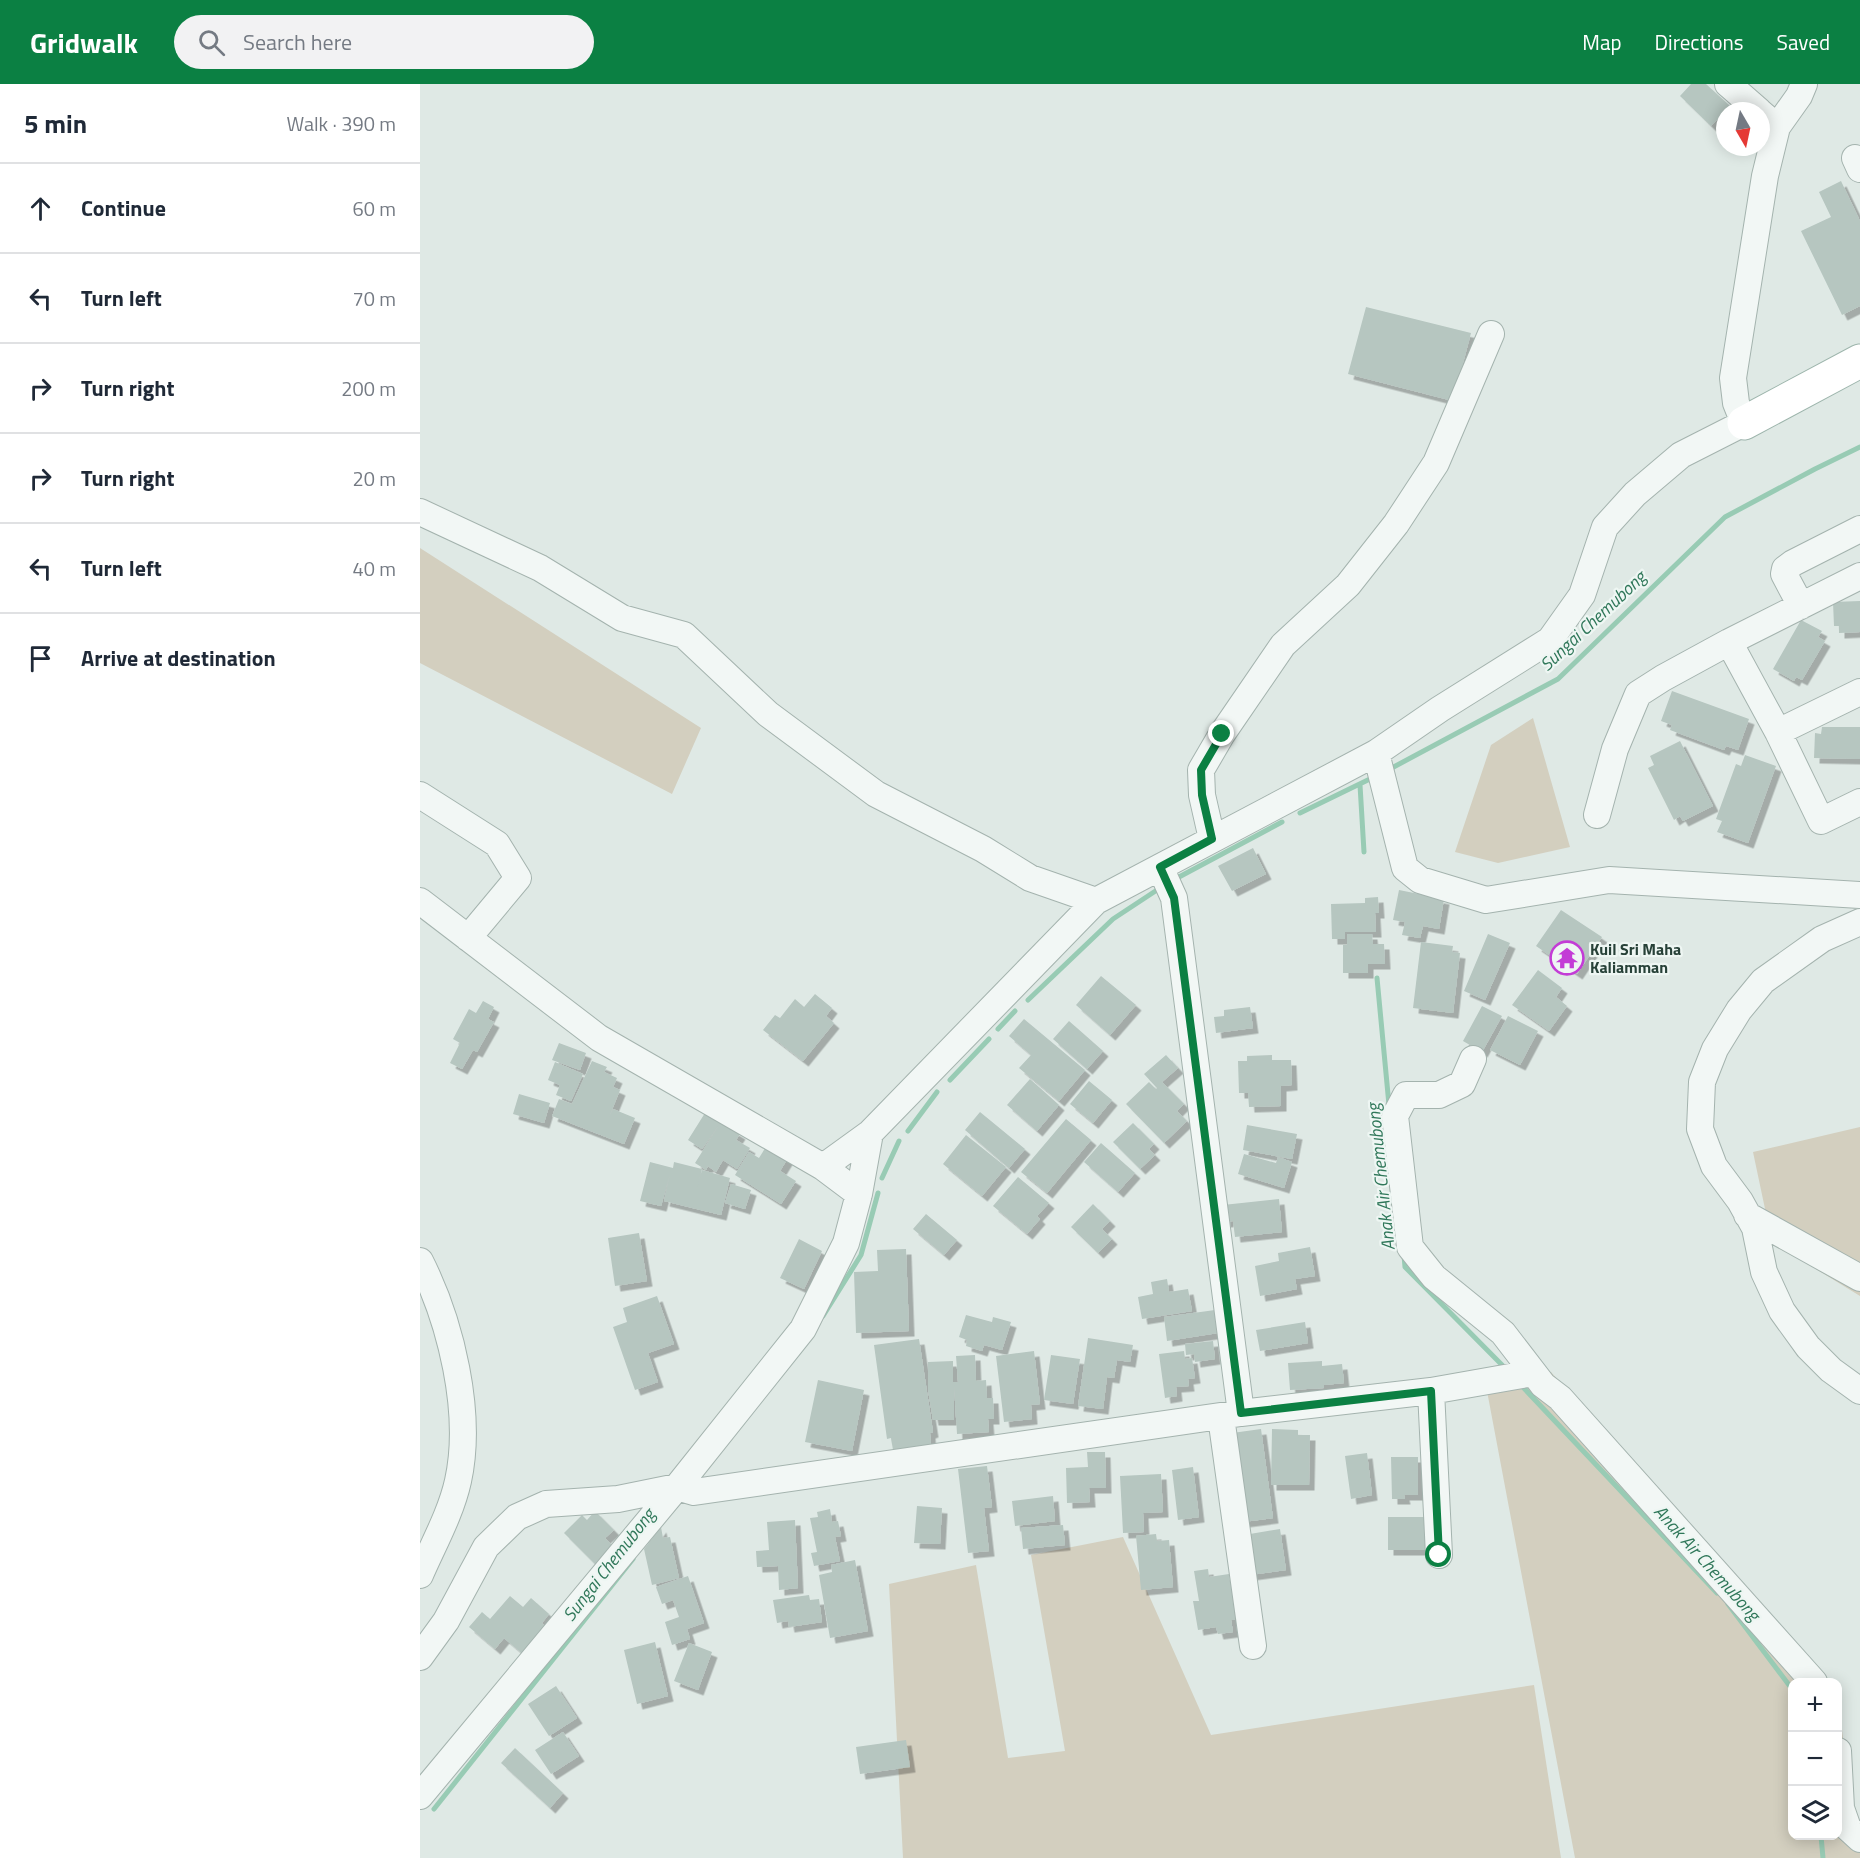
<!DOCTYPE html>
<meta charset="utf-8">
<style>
body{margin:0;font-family:"Titillium Web",sans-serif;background:#f2f2f3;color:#1f2937}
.controls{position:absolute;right:18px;bottom:18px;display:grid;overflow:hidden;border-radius:12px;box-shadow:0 3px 15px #0003}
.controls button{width:54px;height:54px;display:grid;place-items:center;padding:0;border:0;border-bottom:2px solid #e0e1e3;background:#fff;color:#1f2937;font:30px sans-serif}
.compass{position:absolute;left:1296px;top:18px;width:54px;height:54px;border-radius:50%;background:#fff;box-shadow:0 3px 15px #0003;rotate:171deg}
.stop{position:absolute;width:18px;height:18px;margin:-14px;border:4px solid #0b8043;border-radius:50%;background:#fff}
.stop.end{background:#0b8043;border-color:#fff;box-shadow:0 2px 6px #0008}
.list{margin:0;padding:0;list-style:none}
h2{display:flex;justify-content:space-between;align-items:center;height:78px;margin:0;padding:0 24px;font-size:26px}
h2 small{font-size:20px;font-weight:400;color:#747a83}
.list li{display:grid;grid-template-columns:39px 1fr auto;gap:18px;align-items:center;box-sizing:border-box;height:90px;padding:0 24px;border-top:2px solid #e0e1e3}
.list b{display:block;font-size:22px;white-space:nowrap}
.list em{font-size:20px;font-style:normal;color:#747a83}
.icon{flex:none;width:33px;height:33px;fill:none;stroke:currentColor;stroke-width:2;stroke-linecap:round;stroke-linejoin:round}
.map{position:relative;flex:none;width:1440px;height:1774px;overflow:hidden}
header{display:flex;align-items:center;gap:36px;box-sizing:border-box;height:84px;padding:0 30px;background:#0b8043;color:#fff}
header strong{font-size:28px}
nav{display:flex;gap:33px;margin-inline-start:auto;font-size:21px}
.search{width:420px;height:54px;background:#f2f2f3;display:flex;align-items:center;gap:15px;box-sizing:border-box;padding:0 21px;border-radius:33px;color:#747a83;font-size:22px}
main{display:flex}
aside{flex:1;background:#fff}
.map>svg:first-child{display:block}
.green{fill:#d3cfbf}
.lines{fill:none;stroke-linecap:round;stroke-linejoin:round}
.stream{stroke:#98cbb4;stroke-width:5}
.building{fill:#b6c6c0;filter:url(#shadow)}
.minor-casing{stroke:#a4b3ae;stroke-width:28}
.major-casing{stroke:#9db5ac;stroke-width:35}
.minor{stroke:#f2f7f5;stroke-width:26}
.major{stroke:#fff;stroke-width:33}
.route{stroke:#0b8043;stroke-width:8}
.labels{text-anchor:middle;stroke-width:4.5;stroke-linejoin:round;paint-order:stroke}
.poi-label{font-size:16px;font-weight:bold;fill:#274138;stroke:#eef6f3;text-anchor:start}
.water-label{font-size:18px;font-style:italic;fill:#2f7759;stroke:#eef6f3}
</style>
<header>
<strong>Gridwalk</strong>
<div class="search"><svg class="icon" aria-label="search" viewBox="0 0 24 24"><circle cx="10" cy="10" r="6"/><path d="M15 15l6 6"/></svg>Search here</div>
<nav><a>Map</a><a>Directions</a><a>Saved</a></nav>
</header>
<main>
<aside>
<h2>5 min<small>Walk · 390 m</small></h2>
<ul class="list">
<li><svg class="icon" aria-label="ahead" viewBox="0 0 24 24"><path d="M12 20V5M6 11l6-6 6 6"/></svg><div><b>Continue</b></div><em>60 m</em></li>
<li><svg class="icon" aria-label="left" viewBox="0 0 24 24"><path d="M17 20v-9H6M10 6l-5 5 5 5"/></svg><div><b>Turn left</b></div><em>70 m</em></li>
<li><svg class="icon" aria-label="right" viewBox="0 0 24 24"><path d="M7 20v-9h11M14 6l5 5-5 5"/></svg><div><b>Turn right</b></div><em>200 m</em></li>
<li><svg class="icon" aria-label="right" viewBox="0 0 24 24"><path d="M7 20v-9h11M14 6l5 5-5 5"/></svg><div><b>Turn right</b></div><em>20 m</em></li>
<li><svg class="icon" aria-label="left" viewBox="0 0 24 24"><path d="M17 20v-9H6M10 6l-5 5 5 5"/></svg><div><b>Turn left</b></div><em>40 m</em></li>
<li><svg class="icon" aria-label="arrive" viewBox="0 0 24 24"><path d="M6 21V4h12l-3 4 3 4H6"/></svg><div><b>Arrive at destination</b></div></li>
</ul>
</aside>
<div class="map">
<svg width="1440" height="1774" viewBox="0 0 1440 1774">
<defs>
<filter id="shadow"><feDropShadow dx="5.5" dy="5.5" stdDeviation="0" flood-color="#0004"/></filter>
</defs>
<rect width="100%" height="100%" fill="#dfe9e5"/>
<!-- green -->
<path class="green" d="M0,464L281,644L252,710L0,579Z
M1113,634L1150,763L1078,779L1035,768L1071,661Z
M1440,1043V1212L1352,1158L1333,1068Z
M1131,1288L1404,1598H1372V1752H1418V1616L1434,1737L1440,1736V1774H1155L1067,1307Z
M703,1453L791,1651L1114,1601L1141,1774H483L469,1500L556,1481L588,1674L645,1667L611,1471Z"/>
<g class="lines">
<!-- stream -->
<path class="stream" d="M968,686L1138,595L1305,433L1395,385L1440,363
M940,701L944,768
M880,729L954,693
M759,793L862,738
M957,894L969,1021
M608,916L693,835L737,806
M578,945L595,927
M530,996L569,955
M488,1047L517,1008
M462,1094L479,1057
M984,1171L985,1183L1085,1284
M403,1232L441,1171L458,1109
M1100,1300L1297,1509
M1308,1520L1372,1605
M14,1725L213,1475
M1401,1752L1403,1774"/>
</g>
<!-- building -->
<path class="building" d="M1271,0H1286L1310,22L1291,42L1260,12Z
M1421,97L1440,137V222L1422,231L1381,147L1411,133L1399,108Z
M946,223L1051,249L1033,317L928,290Z
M1440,517V548L1419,549V542H1414L1413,518Z
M1381,536L1402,547L1398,553L1405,557L1382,596L1376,593L1374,597L1353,585Z
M1252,607L1329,635L1318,666L1306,662L1304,666L1250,646L1252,641L1241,637Z
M1402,643H1440V675L1394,674L1395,649L1401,650Z
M1260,657L1293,722L1263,737L1260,732L1254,736L1228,684L1234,681L1230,672Z
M1325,671L1356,682L1328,759L1297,748L1302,737L1296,735L1316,680L1321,682Z
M833,764L846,790L812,807L798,782Z
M979,806L1024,815L1019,845L1003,842L1000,854L982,851L985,838L973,836Z
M958,813L959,829H955L956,848H925V855H912L911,820L945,819V814Z
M1141,826L1182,853L1157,890L1116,862Z
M927,850H952L953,860H964L965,880H948V889H923V861H927Z
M1068,850L1090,859L1065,916L1044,907Z
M1001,858L1033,862L1032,868L1040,869L1033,929L993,924Z
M1118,886L1142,904L1136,913L1147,922L1129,947L1092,921Z
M681,892L716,921L690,951L656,921Z
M395,910L412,924L406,932L414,939L383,977L343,946L355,931L360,934L375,915L384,923Z
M63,917L74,923L68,935L74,938L57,968L53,966L42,985L30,979L40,959L33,955L49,925L56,929Z
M1062,922L1082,932L1062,968L1043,957Z
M830,923L833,944L796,949L794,933L804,932V926Z
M1088,932L1118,947L1100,981L1070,966Z
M604,935L665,986L639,1017L599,984L611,971L589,952Z
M649,937L683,967L667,985L633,955Z
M139,959L166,969L160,986L132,976Z
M746,971L758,984L742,998L764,1020L757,1027L767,1037L744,1059L706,1020L729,998L736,1005L737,1004L724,990Z
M852,971V976H871L872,1001L861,1002V1022L829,1023L828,1009H819L818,977H827V972Z
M172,977L187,983L184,988L197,994L193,1003L200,1006L189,1033L193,1025L215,1034L204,1060L132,1032L139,1015L152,1020Z
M135,978L163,990L151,1017L136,1011L140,1001L128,996Z
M610,995L639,1021L617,1047L587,1021Z
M669,997L692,1016L673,1039L650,1020Z
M99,1010L130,1019L124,1039L93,1030Z
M560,1028L605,1065L589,1084L545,1046Z
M285,1029L320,1050L316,1056L330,1064L317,1085L303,1076L296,1088L288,1082L286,1086L275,1079L299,1041L282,1065L268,1056Z
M646,1035L671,1056L627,1109L601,1088Z
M713,1039L734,1060L729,1065L735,1071L720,1085L693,1058Z
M827,1041L877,1050L872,1075L823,1066Z
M546,1051L586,1083L562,1112L523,1080Z
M681,1059L715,1089L698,1108L664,1078Z
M347,1061L368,1074L360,1087L376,1097L361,1120L315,1091L329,1068L339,1074Z
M824,1070L856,1079L858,1073L872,1078L864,1104L818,1090Z
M230,1078L253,1084L254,1078L282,1085L277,1105L282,1086L310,1094L301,1131L244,1117L250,1090L241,1122L220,1117Z
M598,1093L629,1119L617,1132L620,1135L607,1150L573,1122Z
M311,1100L331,1106L325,1125L305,1119Z
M859,1115L862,1148L815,1153L813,1137L805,1138L803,1121Z
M673,1120L690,1137L682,1145L692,1155L678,1169L651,1143Z
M506,1130L537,1156L524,1171L493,1145Z
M219,1149L227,1197L195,1202L188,1154Z
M379,1155L402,1167L384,1205L360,1194Z
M890,1163L895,1192L875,1195L877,1205L840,1212L835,1182L859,1177L858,1169Z
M486,1165L489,1247L436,1249L434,1188L458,1187L457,1166Z
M747,1195L749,1208L768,1205L772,1227L722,1235L718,1213L733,1210L731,1198Z
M237,1212L254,1260L228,1269L238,1298L215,1306L193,1243L207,1238L203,1224Z
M795,1226L798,1249L747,1257L744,1233Z
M546,1231L572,1238L573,1233L591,1238L582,1266L564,1261L562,1267L546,1262L547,1256L539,1253Z
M885,1238L888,1259L840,1267L836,1246Z
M668,1254L713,1261L710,1278L697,1276L694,1294L687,1293L683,1325L658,1322Z
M499,1255L513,1348L510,1349L511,1361L473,1366L471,1354L467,1355L454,1261Z
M793,1257L795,1275L775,1278L774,1270L766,1271L765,1260Z
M614,1267L620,1320L611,1321L612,1335L584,1338L576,1272Z
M764,1267L765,1275L772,1274L775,1294L768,1295L769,1302L756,1303L757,1312L745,1314L739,1270Z
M555,1271L556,1297L566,1296L567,1314H573L574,1335H568L569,1348L537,1350L534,1301V1336H513L508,1306V1278L533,1277V1298H538L536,1272Z
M631,1271L660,1275L653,1320L624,1316Z
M902,1277V1282L922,1280L924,1299L904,1301V1304L870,1306L868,1279Z
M398,1296L444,1306L432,1367L385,1358Z
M841,1345L853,1434L823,1438L805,1350Z
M852,1345L878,1346V1351H890L889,1401H851Z
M667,1368H685L686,1404H669L670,1418L647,1419L646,1384L668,1383Z
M947,1369L952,1411L931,1415L925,1372Z
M971,1373H998V1411H984L985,1415H972Z
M567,1382L572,1423L564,1424L569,1467L548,1469L538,1385Z
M773,1383L779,1433L758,1436L752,1386Z
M741,1390L743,1428L723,1429L724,1448L703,1449L700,1392Z
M633,1412L635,1437L595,1442L592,1417Z
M497,1422L522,1424L520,1460L494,1459Z
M410,1425L412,1438L418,1437L421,1452L415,1453L420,1477L394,1482L391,1469L397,1468L390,1434L398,1433L397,1428Z
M175,1427L194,1446L185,1454L194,1463L176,1481L144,1449L162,1431L167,1436Z
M968,1433H1005V1466H968Z
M375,1436L378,1504L359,1506L358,1482L337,1483L336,1467L349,1466L347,1438Z
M643,1441L645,1461L603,1465L601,1444Z
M241,1443L243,1454L250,1453L259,1494L232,1501L224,1465Z
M860,1445L866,1486L830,1491L824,1451Z
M736,1450L737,1457L749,1456L753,1503L721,1506L716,1452Z
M435,1476L448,1547L410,1554L399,1491L412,1488L411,1481Z
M788,1485L789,1493L809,1490L815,1536H811L813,1548L798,1550L796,1543L778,1546L773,1517H779L774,1487Z
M268,1492L284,1539L267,1545L270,1555L252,1561L245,1538L259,1533L253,1516L242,1520L236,1503Z
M389,1511L390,1516L399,1515L402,1538L369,1543L368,1537L357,1539L353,1516Z
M90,1512L103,1523L111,1514L129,1530L122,1539L127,1544L104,1571L84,1554L75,1565L49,1543L62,1528L70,1535Z
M235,1558L248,1612L217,1620L204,1566Z
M269,1559L292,1568L278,1606L254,1597Z
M136,1602L157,1634L129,1652L108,1620Z
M143,1648L159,1672L131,1690L115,1666Z
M486,1656L490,1683L440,1690L436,1663Z
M95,1664L143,1709L130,1724L81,1679Z"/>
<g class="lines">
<defs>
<path id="minor" d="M1308,0L1339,27
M1357,43L1379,12L1384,0
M1435,74L1440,85
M0,428L120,484L202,534L264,551L348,630L456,710L563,765L610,794L676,817
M1381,522L1364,490L1365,485L1373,479L1440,445
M1309,558L1358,648L1401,737L1440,718
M1358,648L1440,608
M956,669L985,784L1000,796L1066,816L1189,796L1440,811
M0,711L77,760L98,794L48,854
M1177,731L1195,665L1218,610L1243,594L1309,558L1440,492
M792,755L782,711L781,686L802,650L863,561L928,501L976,440L1016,379L1071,250
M740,783L754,814L821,1329
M0,817L179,954L403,1083L439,1110
M1440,838L1402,855L1343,897L1319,926L1295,965L1282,998L1280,1045L1294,1082L1320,1117L1335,1144L1344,1188L1362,1227L1388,1263L1411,1286L1440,1307
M1053,975L1042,1000L1019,1011H986L975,1032L990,1163L1014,1193L1083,1249L1123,1301L1140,1314L1394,1598
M403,1083L450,1049
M1327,1131L1440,1194
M0,1177C31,1238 53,1329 38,1397C31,1429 13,1461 0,1491
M1011,1307L1019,1471
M801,1333L833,1562
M0,1573L26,1537L66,1463L97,1433L126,1420L198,1415L257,1403L274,1408L821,1329L1011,1307L1113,1289
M1418,1667L1421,1724L1428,1744L1440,1755
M0,1712L257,1403L383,1245L426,1159L439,1110L450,1049L676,817L956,669L1020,625L1130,556L1162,511L1185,443L1215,410L1261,371L1324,339L1316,319L1313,294L1345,92L1357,43L1341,29"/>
<path id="major" d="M1324,339L1440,277"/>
</defs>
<!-- minor casing -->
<use href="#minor" class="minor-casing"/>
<!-- major casing -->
<use href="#major" class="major-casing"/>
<!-- minor -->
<use href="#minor" class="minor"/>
<!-- major -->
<use href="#major" class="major"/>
</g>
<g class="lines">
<!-- route -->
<path class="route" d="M802,650L781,686L782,711L792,755L740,783L754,814L821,1329L1011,1307L1019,1471"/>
</g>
<!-- icons -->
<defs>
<symbol id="temple-ring" viewBox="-11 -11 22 22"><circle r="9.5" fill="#eef6f3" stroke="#c33cd6" stroke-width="1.5"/><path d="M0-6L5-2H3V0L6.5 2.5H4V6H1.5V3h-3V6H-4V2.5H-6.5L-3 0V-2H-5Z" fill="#c33cd6"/></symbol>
</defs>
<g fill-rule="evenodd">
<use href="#temple-ring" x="1128" y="855" width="38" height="38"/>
</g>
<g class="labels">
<!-- poi labels -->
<g class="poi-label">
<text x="1170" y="871">Kuil Sri Maha<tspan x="1170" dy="18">Kaliamman</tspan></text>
</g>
<!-- water labels -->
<g class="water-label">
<text transform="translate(1173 537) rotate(-43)" y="6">Sungai Chemubong</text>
<text transform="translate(961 1093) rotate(-96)" y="6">Anak Air Chemubong</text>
<text transform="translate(1287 1479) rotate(48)" y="6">Anak Air Chemubong</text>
<text transform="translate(189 1481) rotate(-52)" y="6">Sungai Chemubong</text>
</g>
</g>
</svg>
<div class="controls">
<button>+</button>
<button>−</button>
<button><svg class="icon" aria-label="layers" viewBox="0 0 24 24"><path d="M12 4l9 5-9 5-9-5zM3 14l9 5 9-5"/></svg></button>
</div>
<svg class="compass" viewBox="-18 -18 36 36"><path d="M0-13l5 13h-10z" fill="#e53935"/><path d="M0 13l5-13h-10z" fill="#747a83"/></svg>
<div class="stop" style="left:1019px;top:1471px"></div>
<div class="stop end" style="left:802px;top:650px"></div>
</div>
</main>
